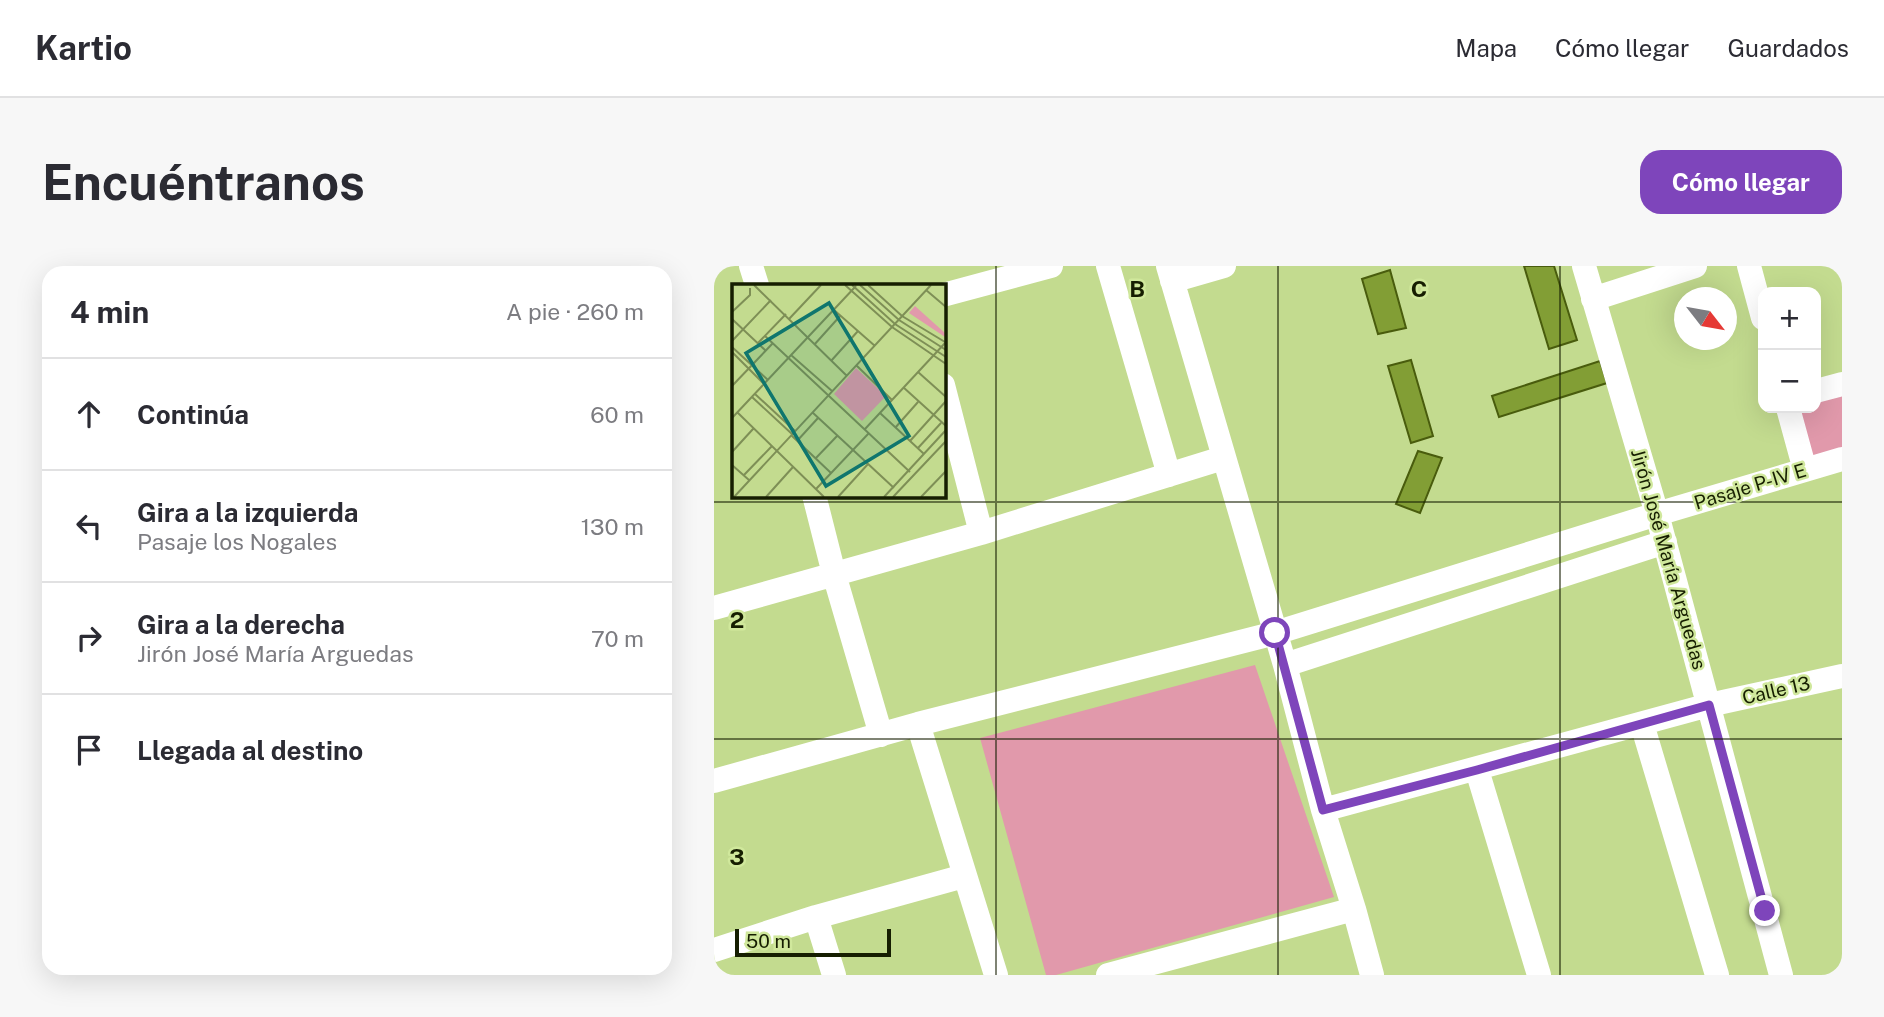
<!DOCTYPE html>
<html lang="es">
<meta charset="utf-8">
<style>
body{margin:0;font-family:"Public Sans",sans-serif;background:#f7f7f7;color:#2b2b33}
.controls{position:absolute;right:21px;top:21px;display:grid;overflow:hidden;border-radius:14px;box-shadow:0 7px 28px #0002}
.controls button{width:63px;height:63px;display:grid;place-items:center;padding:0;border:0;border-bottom:2px solid #e1e1e2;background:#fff;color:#2b2b33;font:35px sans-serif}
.compass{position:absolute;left:960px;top:21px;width:63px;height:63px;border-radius:50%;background:#fff;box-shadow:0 7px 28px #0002;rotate:121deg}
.scale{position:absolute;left:21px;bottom:18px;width:156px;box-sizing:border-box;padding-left:7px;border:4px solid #161e01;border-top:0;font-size:19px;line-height:24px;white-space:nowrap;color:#161e01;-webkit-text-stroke:5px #d0e89c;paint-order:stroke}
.stop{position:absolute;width:21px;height:21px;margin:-16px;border:5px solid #7e45bb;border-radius:50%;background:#fff}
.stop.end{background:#7e45bb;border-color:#fff;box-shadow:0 2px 7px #0008}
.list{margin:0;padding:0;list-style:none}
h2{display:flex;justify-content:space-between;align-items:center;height:91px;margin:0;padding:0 28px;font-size:30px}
h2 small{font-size:23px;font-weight:400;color:#7c7c81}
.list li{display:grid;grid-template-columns:46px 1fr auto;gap:21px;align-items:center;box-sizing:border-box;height:112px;padding:0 28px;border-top:2px solid #e1e1e2}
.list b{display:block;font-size:26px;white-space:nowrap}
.list p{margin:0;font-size:23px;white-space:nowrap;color:#7c7c81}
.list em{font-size:23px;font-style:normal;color:#7c7c81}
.icon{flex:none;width:38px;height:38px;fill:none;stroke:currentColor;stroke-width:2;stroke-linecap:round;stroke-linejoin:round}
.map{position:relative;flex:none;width:1128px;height:709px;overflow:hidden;border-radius:21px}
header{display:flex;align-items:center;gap:42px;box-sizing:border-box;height:98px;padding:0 35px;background:#fff;border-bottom:2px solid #e1e1e2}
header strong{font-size:33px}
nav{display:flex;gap:38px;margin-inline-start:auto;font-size:24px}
.intro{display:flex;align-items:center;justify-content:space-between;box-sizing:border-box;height:168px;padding:0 42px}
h1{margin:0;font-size:49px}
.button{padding:18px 32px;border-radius:21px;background:#7e45bb;color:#fff;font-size:24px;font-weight:700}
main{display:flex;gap:42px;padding:0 42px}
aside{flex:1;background:#fff;border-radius:21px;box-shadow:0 7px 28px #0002}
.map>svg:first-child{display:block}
.park{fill:#e199ab}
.building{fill:#829e35;stroke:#495c0d;stroke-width:2}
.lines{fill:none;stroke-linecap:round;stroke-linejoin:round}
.minor{stroke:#fff;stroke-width:24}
.route{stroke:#7e45bb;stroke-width:9}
.grid{fill:none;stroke:#161e01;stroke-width:2;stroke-opacity:0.55}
.labels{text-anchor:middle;stroke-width:5;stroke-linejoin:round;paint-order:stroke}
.street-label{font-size:19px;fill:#161e01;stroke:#d0e89c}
.inset-road{fill:none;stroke:#7e8f56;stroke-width:2}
.view{fill:#0f766e;fill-opacity:0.15;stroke:#0f766e;stroke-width:3.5}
.inset-edge{fill:none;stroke:#161e01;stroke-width:3.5}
.grid-label{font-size:23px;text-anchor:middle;font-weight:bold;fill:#161e01;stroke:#d0e89c;stroke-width:5;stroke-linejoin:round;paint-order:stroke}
</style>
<header>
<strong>Kartio</strong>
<nav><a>Mapa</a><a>Cómo llegar</a><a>Guardados</a></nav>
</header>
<div class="intro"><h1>Encuéntranos</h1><a class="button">Cómo llegar</a></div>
<main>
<aside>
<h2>4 min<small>A pie · 260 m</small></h2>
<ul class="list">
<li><svg class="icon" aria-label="ahead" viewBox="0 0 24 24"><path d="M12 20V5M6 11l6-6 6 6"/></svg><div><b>Continúa</b></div><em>60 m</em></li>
<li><svg class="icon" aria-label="left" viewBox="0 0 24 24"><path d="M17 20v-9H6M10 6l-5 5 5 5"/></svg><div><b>Gira a la izquierda</b><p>Pasaje los Nogales</p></div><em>130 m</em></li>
<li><svg class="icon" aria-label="right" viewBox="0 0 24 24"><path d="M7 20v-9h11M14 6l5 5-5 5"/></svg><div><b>Gira a la derecha</b><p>Jirón José María Arguedas</p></div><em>70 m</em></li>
<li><svg class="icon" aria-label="arrive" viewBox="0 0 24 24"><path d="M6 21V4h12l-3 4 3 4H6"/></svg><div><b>Llegada al destino</b></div></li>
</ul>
</aside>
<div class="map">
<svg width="1128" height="709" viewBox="0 0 1128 709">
<rect width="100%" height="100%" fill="#c3db8f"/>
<!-- park -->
<path class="park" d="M1128,129V182L1095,193L1085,142H1102V135Z
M541,399L620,631L342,709H332L266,472Z"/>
<!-- building -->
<path class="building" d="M810,0H840L863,74L835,83Z
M676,4L692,62L664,68L648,13Z
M697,94L719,170L697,177L674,100Z
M886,95L893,117L785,151L778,130Z
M704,185L728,192L706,247L682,238Z"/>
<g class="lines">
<!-- minor -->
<path class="minor" d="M37,0L43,19
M394,0L455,209
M454,0L571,399L609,544L640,643L658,709
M870,0L943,248L1067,709
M1035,0L1049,52
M458,15L510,0
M229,29L337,0
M879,33L981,0
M229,119L267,267
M1102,125L1128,118
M1074,142L1091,204
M100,229L120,308L167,469
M0,342L267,267L509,192
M571,399L951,276
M204,458L282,709
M928,458L1003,709
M763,504L825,709
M0,515L204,458L561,367L943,248L1128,193
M609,544L995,439L1128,410
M102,651L120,709
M0,684L102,651L250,610
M394,709L640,643"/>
</g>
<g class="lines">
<!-- route -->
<path class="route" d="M561,367L609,544L763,504L995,439L1051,645"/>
</g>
<!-- grid -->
<path class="grid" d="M282,0V709M564,0V709M846,0V709M0,236H1128M0,473H1128"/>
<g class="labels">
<!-- street labels -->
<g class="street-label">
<text transform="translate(1036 220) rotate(-17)" y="7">Pasaje P-IV E</text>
<text transform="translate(955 293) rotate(74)" y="7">Jirón José María Arguedas</text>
<text transform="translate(1062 424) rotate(-13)" y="7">Calle 13</text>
</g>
</g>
<!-- overview -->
<g transform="translate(18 18)">
<rect width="214" height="214" fill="#c3db8f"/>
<path d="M124,84L154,112L130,137L102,110Z" fill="#e199ab"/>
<path d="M183,22L213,49V53L177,29Z" fill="#e199ab"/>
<path class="inset-road" d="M22,1L115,92M113,1L160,43L214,80M120,1L163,40L214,73M128,1L167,36L214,66M136,1L170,32L213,58M194,6L214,23M102,26L143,62M0,28L18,11V4M0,35L34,67M57,35L89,1M33,52L178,188M0,57L39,16M26,59L54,30M82,61L109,31M0,63L36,96M0,68L32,100M59,71L100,107M99,77L126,47M124,81L160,116M186,88L214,113M0,102L41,59M171,103L214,142M23,110L63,147M20,113L60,150M5,128L92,213M80,128L162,204M148,129L192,170M0,134L124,2M163,144L186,118M133,145L214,58M59,151L99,189M65,157L86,134M178,157L214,117M186,164L209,139M0,168L21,145M83,175L106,151M0,181L17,196M12,191L40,162M84,205L137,149M2,213L199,1M34,213L61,183M106,213L136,180M152,213L214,146M161,213L214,157M189,213L214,187"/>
<path class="view" d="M97,19L177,152L94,202L14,69Z"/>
<rect width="214" height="214" class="inset-edge"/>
</g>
<g class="grid-label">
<text x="423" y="31">B</text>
<text x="705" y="31">C</text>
<text x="23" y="362">2</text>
<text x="23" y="599">3</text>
</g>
</svg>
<div class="controls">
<button>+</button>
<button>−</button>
</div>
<svg class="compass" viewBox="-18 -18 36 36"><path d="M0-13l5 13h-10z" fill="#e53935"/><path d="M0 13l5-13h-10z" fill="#7c7c81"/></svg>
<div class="scale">50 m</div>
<div class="stop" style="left:561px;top:367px"></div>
<div class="stop end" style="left:1051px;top:645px"></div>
</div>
</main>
